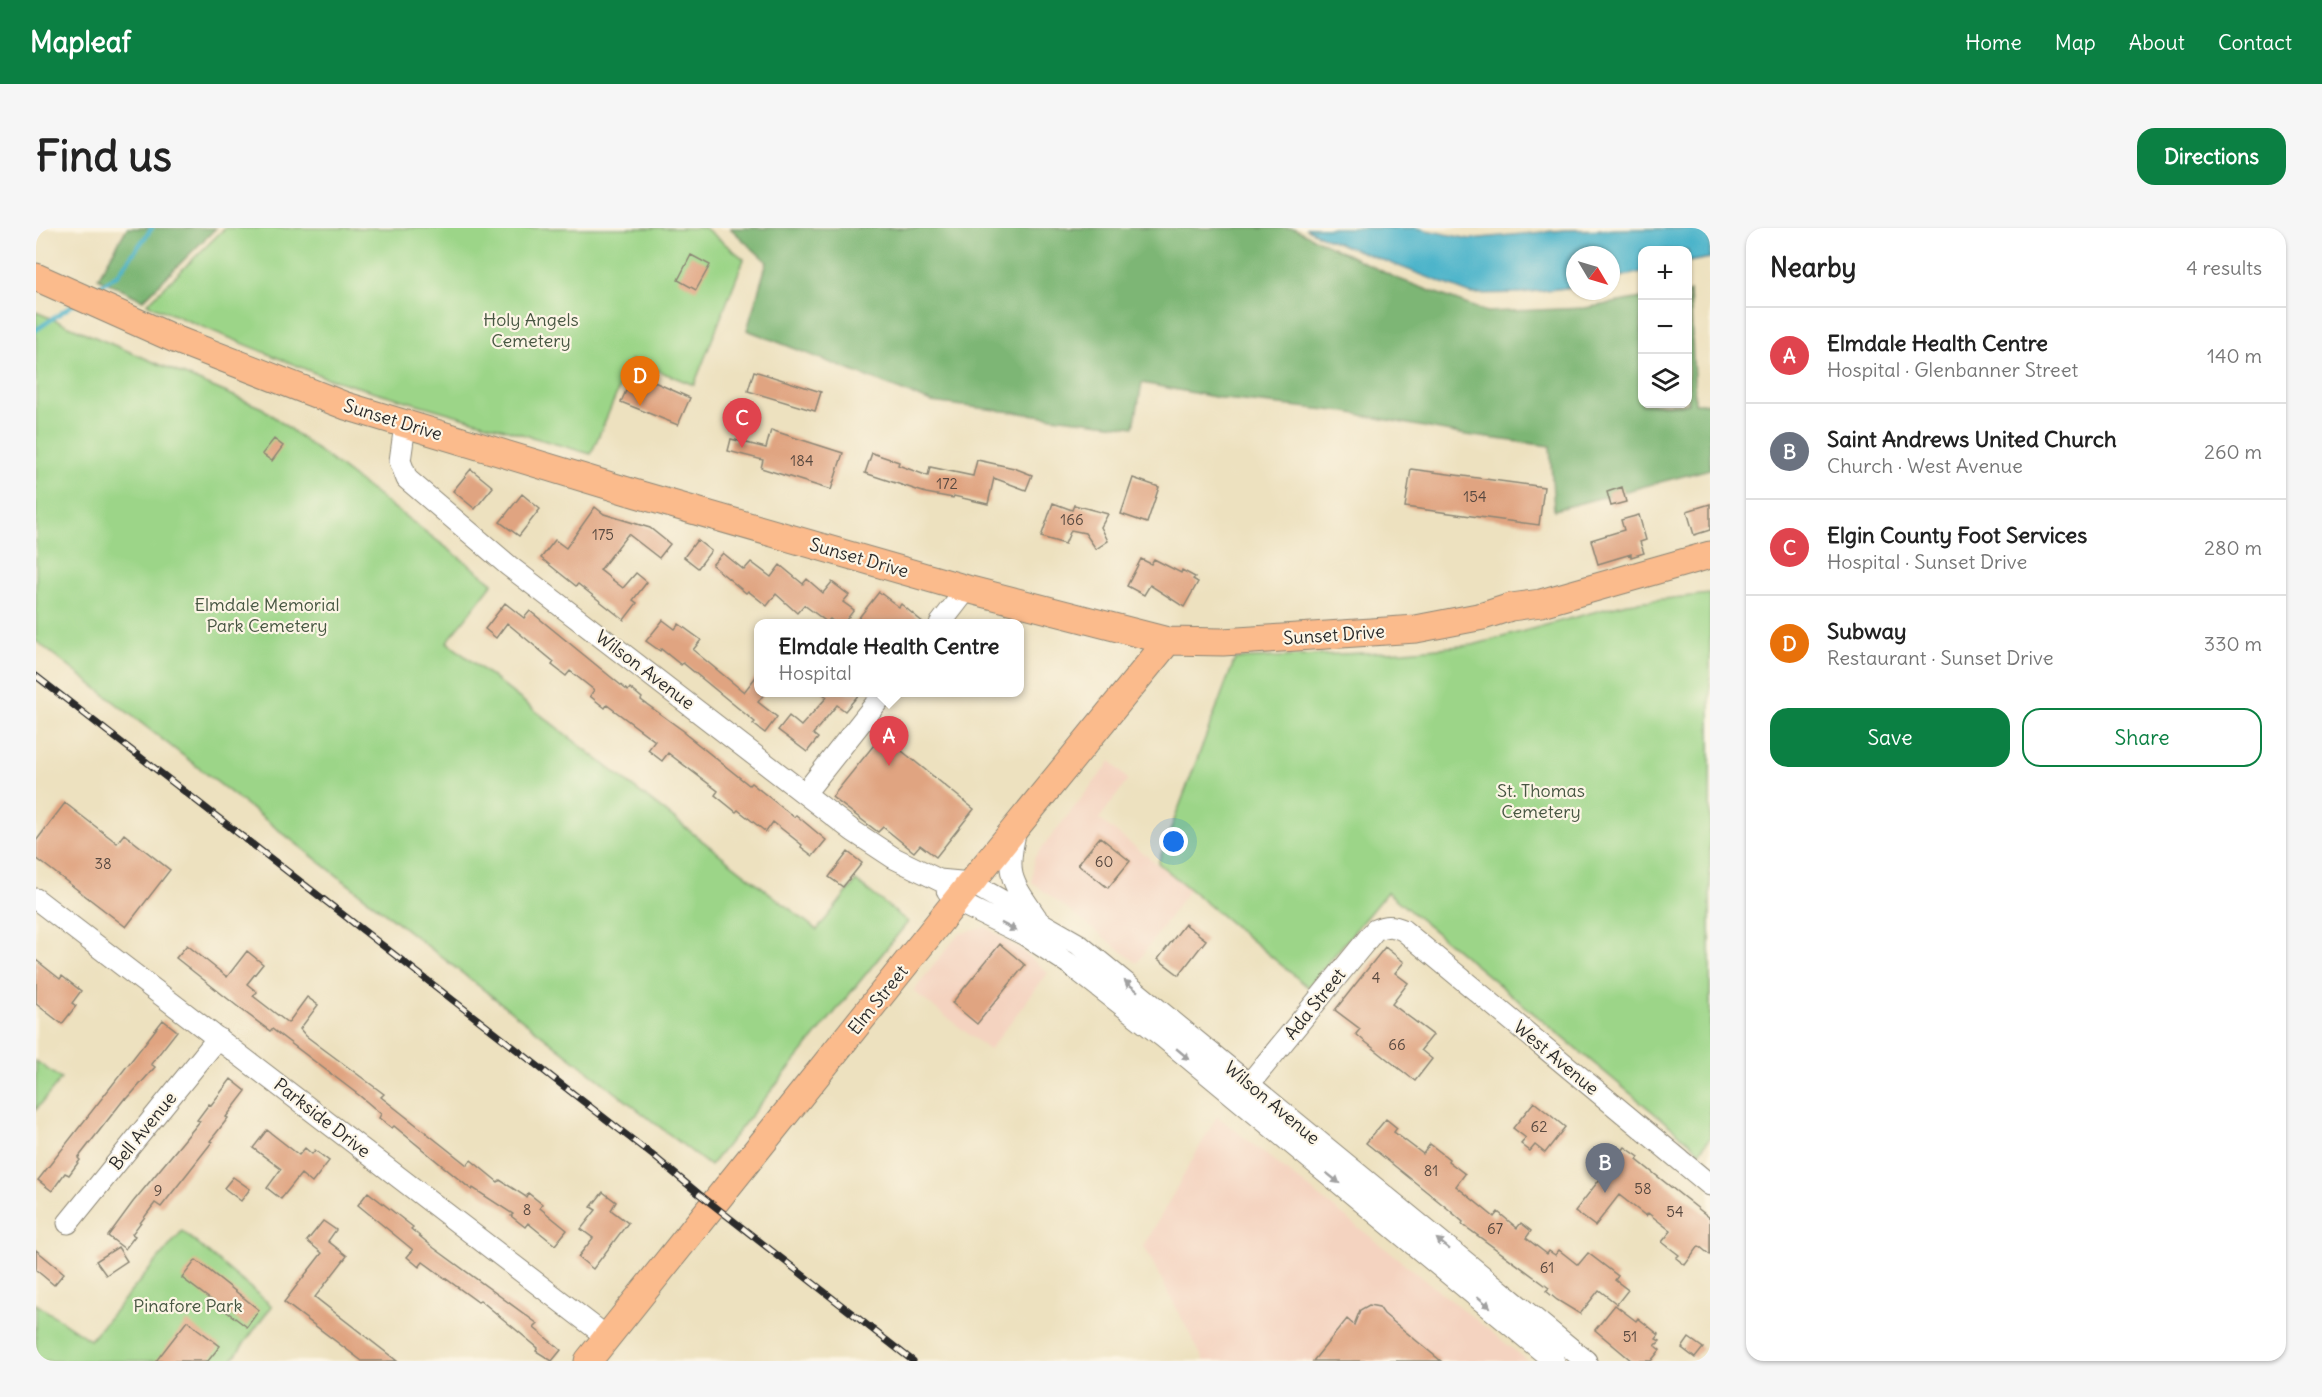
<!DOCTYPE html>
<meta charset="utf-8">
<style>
body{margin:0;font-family:Delius,sans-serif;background:#f6f6f6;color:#222}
.controls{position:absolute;right:18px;top:18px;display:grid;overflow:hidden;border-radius:12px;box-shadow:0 2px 4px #0004}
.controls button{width:54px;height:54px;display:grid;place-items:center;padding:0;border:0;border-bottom:2px solid #e0e0e0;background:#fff;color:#222;font:30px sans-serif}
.compass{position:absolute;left:1530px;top:18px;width:54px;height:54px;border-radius:50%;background:#fff;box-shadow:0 2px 4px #0004;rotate:128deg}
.you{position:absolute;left:1138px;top:614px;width:21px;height:21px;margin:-15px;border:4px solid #fff;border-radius:50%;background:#1a73e8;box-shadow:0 0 0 9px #1a73e833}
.badge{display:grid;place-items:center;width:39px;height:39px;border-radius:50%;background:#0b8043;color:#fff;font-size:20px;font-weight:700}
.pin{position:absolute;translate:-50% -50px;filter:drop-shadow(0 2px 3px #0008)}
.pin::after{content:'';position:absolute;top:32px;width:21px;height:18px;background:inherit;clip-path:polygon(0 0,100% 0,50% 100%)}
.popup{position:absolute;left:718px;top:391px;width:270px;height:78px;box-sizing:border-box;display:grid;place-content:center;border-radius:12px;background:#fff;filter:drop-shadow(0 2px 4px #0005);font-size:20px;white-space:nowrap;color:#767676}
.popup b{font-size:22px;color:#222}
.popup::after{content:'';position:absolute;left:50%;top:100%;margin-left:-12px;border:12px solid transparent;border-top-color:#fff}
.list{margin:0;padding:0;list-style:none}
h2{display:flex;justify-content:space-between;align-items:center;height:78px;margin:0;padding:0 24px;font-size:26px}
h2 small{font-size:20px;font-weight:400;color:#767676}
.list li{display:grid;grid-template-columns:39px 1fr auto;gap:18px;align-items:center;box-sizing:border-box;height:96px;padding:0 24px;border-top:2px solid #e0e0e0}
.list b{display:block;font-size:22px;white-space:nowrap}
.list p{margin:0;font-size:20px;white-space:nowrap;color:#767676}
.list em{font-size:20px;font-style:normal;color:#767676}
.actions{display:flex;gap:12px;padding:18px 24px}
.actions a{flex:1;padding:14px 0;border:2px solid #0b8043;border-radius:18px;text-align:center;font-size:21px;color:#0b8043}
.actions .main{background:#0b8043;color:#fff}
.icon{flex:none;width:33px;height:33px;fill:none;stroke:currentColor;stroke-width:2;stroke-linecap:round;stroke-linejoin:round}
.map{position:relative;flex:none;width:1674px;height:1133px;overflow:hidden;border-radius:18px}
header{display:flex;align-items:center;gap:36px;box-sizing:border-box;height:84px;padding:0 30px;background:#0b8043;color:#fff}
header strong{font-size:28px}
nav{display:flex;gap:33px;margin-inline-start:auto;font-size:21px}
.intro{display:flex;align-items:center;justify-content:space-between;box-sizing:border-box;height:144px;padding:0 36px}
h1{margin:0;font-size:42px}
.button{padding:15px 27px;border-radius:18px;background:#0b8043;color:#fff;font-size:21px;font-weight:700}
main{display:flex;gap:36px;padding:0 36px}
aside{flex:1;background:#fff;border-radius:18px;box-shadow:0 2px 4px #0004}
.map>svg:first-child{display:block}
.built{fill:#f4d3c0}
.green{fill:#9cd588;stroke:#64805a;stroke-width:1.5}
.forest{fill:#7db674;stroke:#547050;stroke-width:1.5}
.water{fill:#4bb4ca;stroke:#3b707a;stroke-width:1.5}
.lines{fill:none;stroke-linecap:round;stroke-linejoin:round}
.stream{stroke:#4bb4ca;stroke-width:4.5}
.building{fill:#e0a481}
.minor-casing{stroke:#8c8675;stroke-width:23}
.major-casing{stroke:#8c8675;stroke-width:29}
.minor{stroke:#fff;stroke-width:21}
.major{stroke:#fbbb8c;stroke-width:27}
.rail-casing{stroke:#2b2b2b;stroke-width:7}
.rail{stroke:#fcf5e5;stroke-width:4.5;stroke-dasharray:14;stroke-linecap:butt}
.oneway{fill:#a0a0a0}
.labels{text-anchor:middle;stroke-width:4.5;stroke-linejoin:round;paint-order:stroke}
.number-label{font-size:15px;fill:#584940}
.park-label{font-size:18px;fill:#475642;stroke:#fcf5e5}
.street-label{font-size:18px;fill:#2b2b2b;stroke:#fcf5e5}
</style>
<header>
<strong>Mapleaf</strong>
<nav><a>Home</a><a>Map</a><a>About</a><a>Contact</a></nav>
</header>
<div class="intro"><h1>Find us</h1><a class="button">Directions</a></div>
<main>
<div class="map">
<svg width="1674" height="1133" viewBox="0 0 1674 1133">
<rect width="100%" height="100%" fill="#fcf5e5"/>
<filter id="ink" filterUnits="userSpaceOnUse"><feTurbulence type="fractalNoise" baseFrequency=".0167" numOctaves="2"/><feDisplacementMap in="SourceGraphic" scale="12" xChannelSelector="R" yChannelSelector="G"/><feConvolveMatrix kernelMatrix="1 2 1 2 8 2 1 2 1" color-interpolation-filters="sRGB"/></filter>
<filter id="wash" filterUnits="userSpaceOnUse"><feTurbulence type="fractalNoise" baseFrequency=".008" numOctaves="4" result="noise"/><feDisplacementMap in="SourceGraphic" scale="24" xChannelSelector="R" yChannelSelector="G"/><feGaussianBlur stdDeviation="1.35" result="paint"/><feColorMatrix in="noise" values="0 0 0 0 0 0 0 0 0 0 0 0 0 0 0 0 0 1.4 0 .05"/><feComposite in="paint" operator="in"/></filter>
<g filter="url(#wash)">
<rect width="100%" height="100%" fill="#ede1bf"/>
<!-- built -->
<path class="built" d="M1075,533L1092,552L1063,591L1153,661L1101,735L996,654L998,630Z
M950,699L988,724L1012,745L953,822L877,763L923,706Z
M1181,888L1492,1133H1168L1108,1018Z"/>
<!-- green -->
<path class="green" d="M189,0H669L708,31L658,157L595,132L555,226L291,150L111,76Z
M0,84L226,180L457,355L411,414L781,702L820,653L872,694L674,938L0,413Z
M1674,366V910L1664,923L1351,664L1272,759L1122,635L1199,431L1369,423L1437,417L1591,375Z
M0,833L25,851L0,882Z
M146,1003L236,1078L195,1133H0V1076L54,1112Z"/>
<!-- forest -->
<path class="forest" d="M91,0H180L107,72L62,50Z
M694,0H1257L1360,50L1451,84L1549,80L1606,70V176H1652V65L1654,64L1659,175H1674V241L1518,282L1514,218L1430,207L1310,184L1189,171L1106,155L1098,199L895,174L711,102L731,34Z"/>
<!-- water -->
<path class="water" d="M1269,0H1380L1434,11L1529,2L1674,0V30L1652,34V22H1606V44L1575,51V27H1539V59L1484,65L1436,66L1289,10Z"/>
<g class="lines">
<!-- stream -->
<path class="stream" d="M55,64L82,46L116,0
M0,102L38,76"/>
</g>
<g id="blocks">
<!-- building -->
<path class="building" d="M655,27L674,37L660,62L642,52Z
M718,143L785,164L779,183L712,163Z
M598,145L654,170L642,197L585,174Z
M735,202L807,225L795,262L725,240L727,232L692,223L695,211L730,220Z
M238,211L247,218L236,233L226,226Z
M836,225L863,234L862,237L892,248L894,239L937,248L941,232L978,240L996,247L990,262L958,250L952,276L918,268L917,270L890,265L829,245Z
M435,241L457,259L439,281L417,263Z
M1375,241L1508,259L1503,297L1369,279Z
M1097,250L1123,259L1111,295L1085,286Z
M1586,259L1590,274L1575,278L1571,264Z
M486,266L504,281L483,308L464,294Z
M1017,275L1036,282L1038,277L1072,286L1065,299L1072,313L1060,321L1049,305L1035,302L1029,316L1005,309Z
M1674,276V302L1658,307L1651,283Z
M559,279L568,286L614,300L634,316L623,330L592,306L564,342L587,360L600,345L611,354L597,372L601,375L588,392L542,356L540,358L505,330L519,312L530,320Z
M1603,287L1610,312L1604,314L1608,325L1595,329V326L1562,336L1555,312L1588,302L1585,292Z
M661,312L675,323L662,340L648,329Z
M687,325L708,342L715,334L735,349L744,337L767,356L771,351L787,365L796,354L813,367L807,374L818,382L807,396H800L794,391L791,394L768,377L761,385L740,366L731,378L712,363L710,365L676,337Z
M1105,331L1115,336L1118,331L1145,345L1146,342L1159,349L1157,351L1162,354L1148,379L1114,357L1108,367L1091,358Z
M843,364L863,379L865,376L889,396H818Z
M469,375L488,390L494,383L592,463L594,460L606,470L605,472L649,504L648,505L713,557L715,555L758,589L760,587L790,612L777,628L765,619L766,617L737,594L730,604L702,582L700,584L679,567L682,563L632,525L626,533L612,522L619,513L571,477L569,480L554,468L558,462L534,443L530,448L516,437L518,434L471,395L460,410L449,401Z
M627,392L639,401L643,396L665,412L657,422L708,464L723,445V465L728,466L722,474L741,489L729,505L717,496L719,494L647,435L645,437L625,421L624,423L610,413Z
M786,465H824L809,483L801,477L777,506L782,510L771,524L742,502L753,488L765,498L791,469Z
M846,507L938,581L900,629L884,617L878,624L847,599L842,604L796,569Z
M29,575L81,615L88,606L134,642L90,699L0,630V613Z
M1064,609L1094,633L1072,660L1042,636Z
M812,624L826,635L807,659L793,649Z
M1149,696L1170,712L1143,747L1122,731Z
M964,716L989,737L941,796L916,775Z
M151,717L191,749L211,723L227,736L211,756L221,764L217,768L252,795L271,769L282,777L264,801L270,808L348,866L345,869L431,937L435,932L462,954L464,952L490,969L492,965L506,976L504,980L531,1002L519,1017L492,995L489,999L475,988L477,986L437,960L436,962L358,898L356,900L343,890L345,886L324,868L236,801L234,803L206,782L140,730Z
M1349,719L1368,734L1359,745L1372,755L1356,776L1397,807L1385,822L1396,831L1379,853L1327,812L1320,806L1324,801L1299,782Z
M0,732L24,751L26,748L45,763L36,775L40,778L26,796L0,776Z
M127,792L141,803L115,836L119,839L91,871L89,870L42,930L44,932L33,947L29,945L16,963L2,952Z
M195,851L210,863L190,889L192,890L174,913L176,914L125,979L119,975L96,1006L99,1008L89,1021L72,1008L97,974L164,893L161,892L173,876L175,877Z
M1498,874L1529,899L1509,925L1499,917L1494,923L1485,916L1490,910L1477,900Z
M1350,891L1361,900L1358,904L1387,926L1394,916L1413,931L1412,933L1429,946L1420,958L1458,989L1462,984L1481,1000L1485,995L1495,1003L1490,1010L1511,1026L1513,1023L1519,1027L1523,1022L1542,1037L1552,1025L1582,1048L1579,1052L1592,1062L1581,1076L1563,1062L1544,1086L1521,1072L1510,1063L1513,1060L1426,996L1427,994L1411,980L1330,915Z
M231,902L263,927L269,920L276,926L279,922L293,933L276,955L265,946L245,971L231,960L245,941L217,920Z
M1589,919L1603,929L1601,932L1674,990V1027L1663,1018L1649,1037L1640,1030L1643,1027L1626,1014L1635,1003L1612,985L1610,988L1583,967L1559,998L1539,983Z
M197,949L214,961L205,973L188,960Z
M332,964L377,999L375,1001L398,1020L502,1096L498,1100L525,1122L516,1133L500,1123L502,1120L444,1072L442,1074L387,1034L383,1039L371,1029L377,1022L322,977Z
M567,964L580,974L575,982L592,995L557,1041L542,1029L557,1010L545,1001L560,982L555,979Z
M287,993L300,1002L292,1013L311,1028L279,1069L361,1133H326L248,1074L286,1025L271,1013Z
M82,1019L91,1033L70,1047L60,1033Z
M0,1022L28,1045L18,1057L0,1042Z
M160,1032L223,1082L211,1099L146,1050Z
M1333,1077L1343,1079L1348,1086L1405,1133H1277L1311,1091L1318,1097L1324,1082Z
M1579,1077L1600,1093L1602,1090L1623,1107L1620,1111L1624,1113L1619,1118L1624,1122L1615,1133H1596L1559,1102Z
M151,1093L184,1118L172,1133H120Z
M1653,1110L1667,1120L1659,1130L1646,1120Z"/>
</g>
</g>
<g filter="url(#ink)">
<use href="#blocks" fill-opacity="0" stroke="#8c8675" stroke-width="1.5"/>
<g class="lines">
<defs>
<path id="minor" d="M369,197L364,233L371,251L473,338L817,603L858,630L903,652L935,655L1042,716L1550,1133
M904,396L931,361
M769,565L849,464
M980,602C969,646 975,653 1000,689
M911,662L920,673L989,707L1032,735L1127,809L1518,1133
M0,671L571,1109
M1205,866L1339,702C1349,697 1357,697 1367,702L1674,957
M32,995L182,810"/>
<path id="major" d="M0,49L141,112L310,178L601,266L931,361L1132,413L1187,414L1380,401L1447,388L1475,379L1505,375L1674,327
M552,1133L920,673L1132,413"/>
</defs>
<!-- minor casing -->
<use href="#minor" class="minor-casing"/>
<!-- major casing -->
<use href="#major" class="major-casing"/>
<!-- minor -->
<use href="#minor" class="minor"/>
<!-- major -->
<use href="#major" class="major"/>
<defs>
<path id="rail" d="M0,448L620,930L663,966L877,1133"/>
</defs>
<!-- rail casing -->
<use href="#rail" class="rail-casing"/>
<!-- rail -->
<use href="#rail" class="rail"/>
</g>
<!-- one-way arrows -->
<defs><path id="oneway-solid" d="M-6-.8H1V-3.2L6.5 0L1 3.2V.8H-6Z" transform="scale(1.5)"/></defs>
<g class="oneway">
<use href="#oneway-solid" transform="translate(973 699) rotate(27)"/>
<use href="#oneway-solid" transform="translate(1095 758) rotate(-141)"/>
<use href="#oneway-solid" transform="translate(1147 826) rotate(40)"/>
<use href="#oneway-solid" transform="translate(1297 950) rotate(39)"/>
<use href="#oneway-solid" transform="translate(1407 1016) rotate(-141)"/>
<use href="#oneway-solid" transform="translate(1448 1074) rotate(40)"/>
</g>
</g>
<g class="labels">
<!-- number labels -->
<g class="number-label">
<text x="766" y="238">184</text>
<text x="911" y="261">172</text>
<text x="1439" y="274">154</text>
<text x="1036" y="297">166</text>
<text x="567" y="312">175</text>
<text x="1068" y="639">60</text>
<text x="67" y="641">38</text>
<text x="1340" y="755">4</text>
<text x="1361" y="822">66</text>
<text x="1503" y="904">62</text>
<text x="1395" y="948">81</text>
<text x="1607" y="966">58</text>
<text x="122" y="968">9</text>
<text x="491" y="987">8</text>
<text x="1639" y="989">54</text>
<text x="1459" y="1006">67</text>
<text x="1511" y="1045">61</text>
<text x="1594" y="1114">51</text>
</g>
<!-- park labels -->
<g class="park-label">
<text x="495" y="98">Holy Angels<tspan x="495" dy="21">Cemetery</tspan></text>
<text x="231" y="383">Elmdale Memorial<tspan x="231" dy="21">Park Cemetery</tspan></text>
<text x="1505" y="569">St. Thomas<tspan x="1505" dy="21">Cemetery</tspan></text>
<text x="152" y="1084">Pinafore Park</text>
</g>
<!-- street labels -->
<g class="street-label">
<text transform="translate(357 192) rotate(17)" y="6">Sunset Drive</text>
<text transform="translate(823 330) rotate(16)" y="6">Sunset Drive</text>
<text transform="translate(1298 407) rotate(-4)" y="6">Sunset Drive</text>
<text transform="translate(609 442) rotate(37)" y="6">Wilson Avenue</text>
<text transform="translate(842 772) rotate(-51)" y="6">Elm Street</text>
<text transform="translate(1279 776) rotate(-51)" y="6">Ada Street</text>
<text transform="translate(1520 830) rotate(40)" y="6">West Avenue</text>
<text transform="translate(1236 875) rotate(40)" y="6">Wilson Avenue</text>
<text transform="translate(286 890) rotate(38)" y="6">Parkside Drive</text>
<text transform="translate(107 903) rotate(-51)" y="6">Bell Avenue</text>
</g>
</g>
</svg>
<div class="controls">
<button>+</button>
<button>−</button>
<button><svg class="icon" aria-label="layers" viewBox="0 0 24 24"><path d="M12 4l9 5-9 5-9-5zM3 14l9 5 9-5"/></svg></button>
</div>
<svg class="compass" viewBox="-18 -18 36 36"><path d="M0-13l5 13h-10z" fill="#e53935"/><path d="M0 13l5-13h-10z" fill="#767676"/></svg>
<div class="you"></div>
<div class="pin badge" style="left:853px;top:538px;background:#e0444e">A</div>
<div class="popup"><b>Elmdale Health Centre</b>Hospital</div>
<div class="pin badge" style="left:1569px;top:965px;background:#6b7280">B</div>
<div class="pin badge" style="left:706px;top:220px;background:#e0444e">C</div>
<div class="pin badge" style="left:604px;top:178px;background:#e8710a">D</div>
</div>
<aside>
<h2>Nearby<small>4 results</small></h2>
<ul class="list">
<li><span class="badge" style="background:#e0444e">A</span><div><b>Elmdale Health Centre</b><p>Hospital · Glenbanner Street</p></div><em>140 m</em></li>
<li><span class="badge" style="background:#6b7280">B</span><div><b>Saint Andrews United Church</b><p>Church · West Avenue</p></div><em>260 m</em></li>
<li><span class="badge" style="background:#e0444e">C</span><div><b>Elgin County Foot Services</b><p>Hospital · Sunset Drive</p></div><em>280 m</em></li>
<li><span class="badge" style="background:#e8710a">D</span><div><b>Subway</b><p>Restaurant · Sunset Drive</p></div><em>330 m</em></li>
</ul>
<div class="actions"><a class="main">Save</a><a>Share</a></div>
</aside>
</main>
